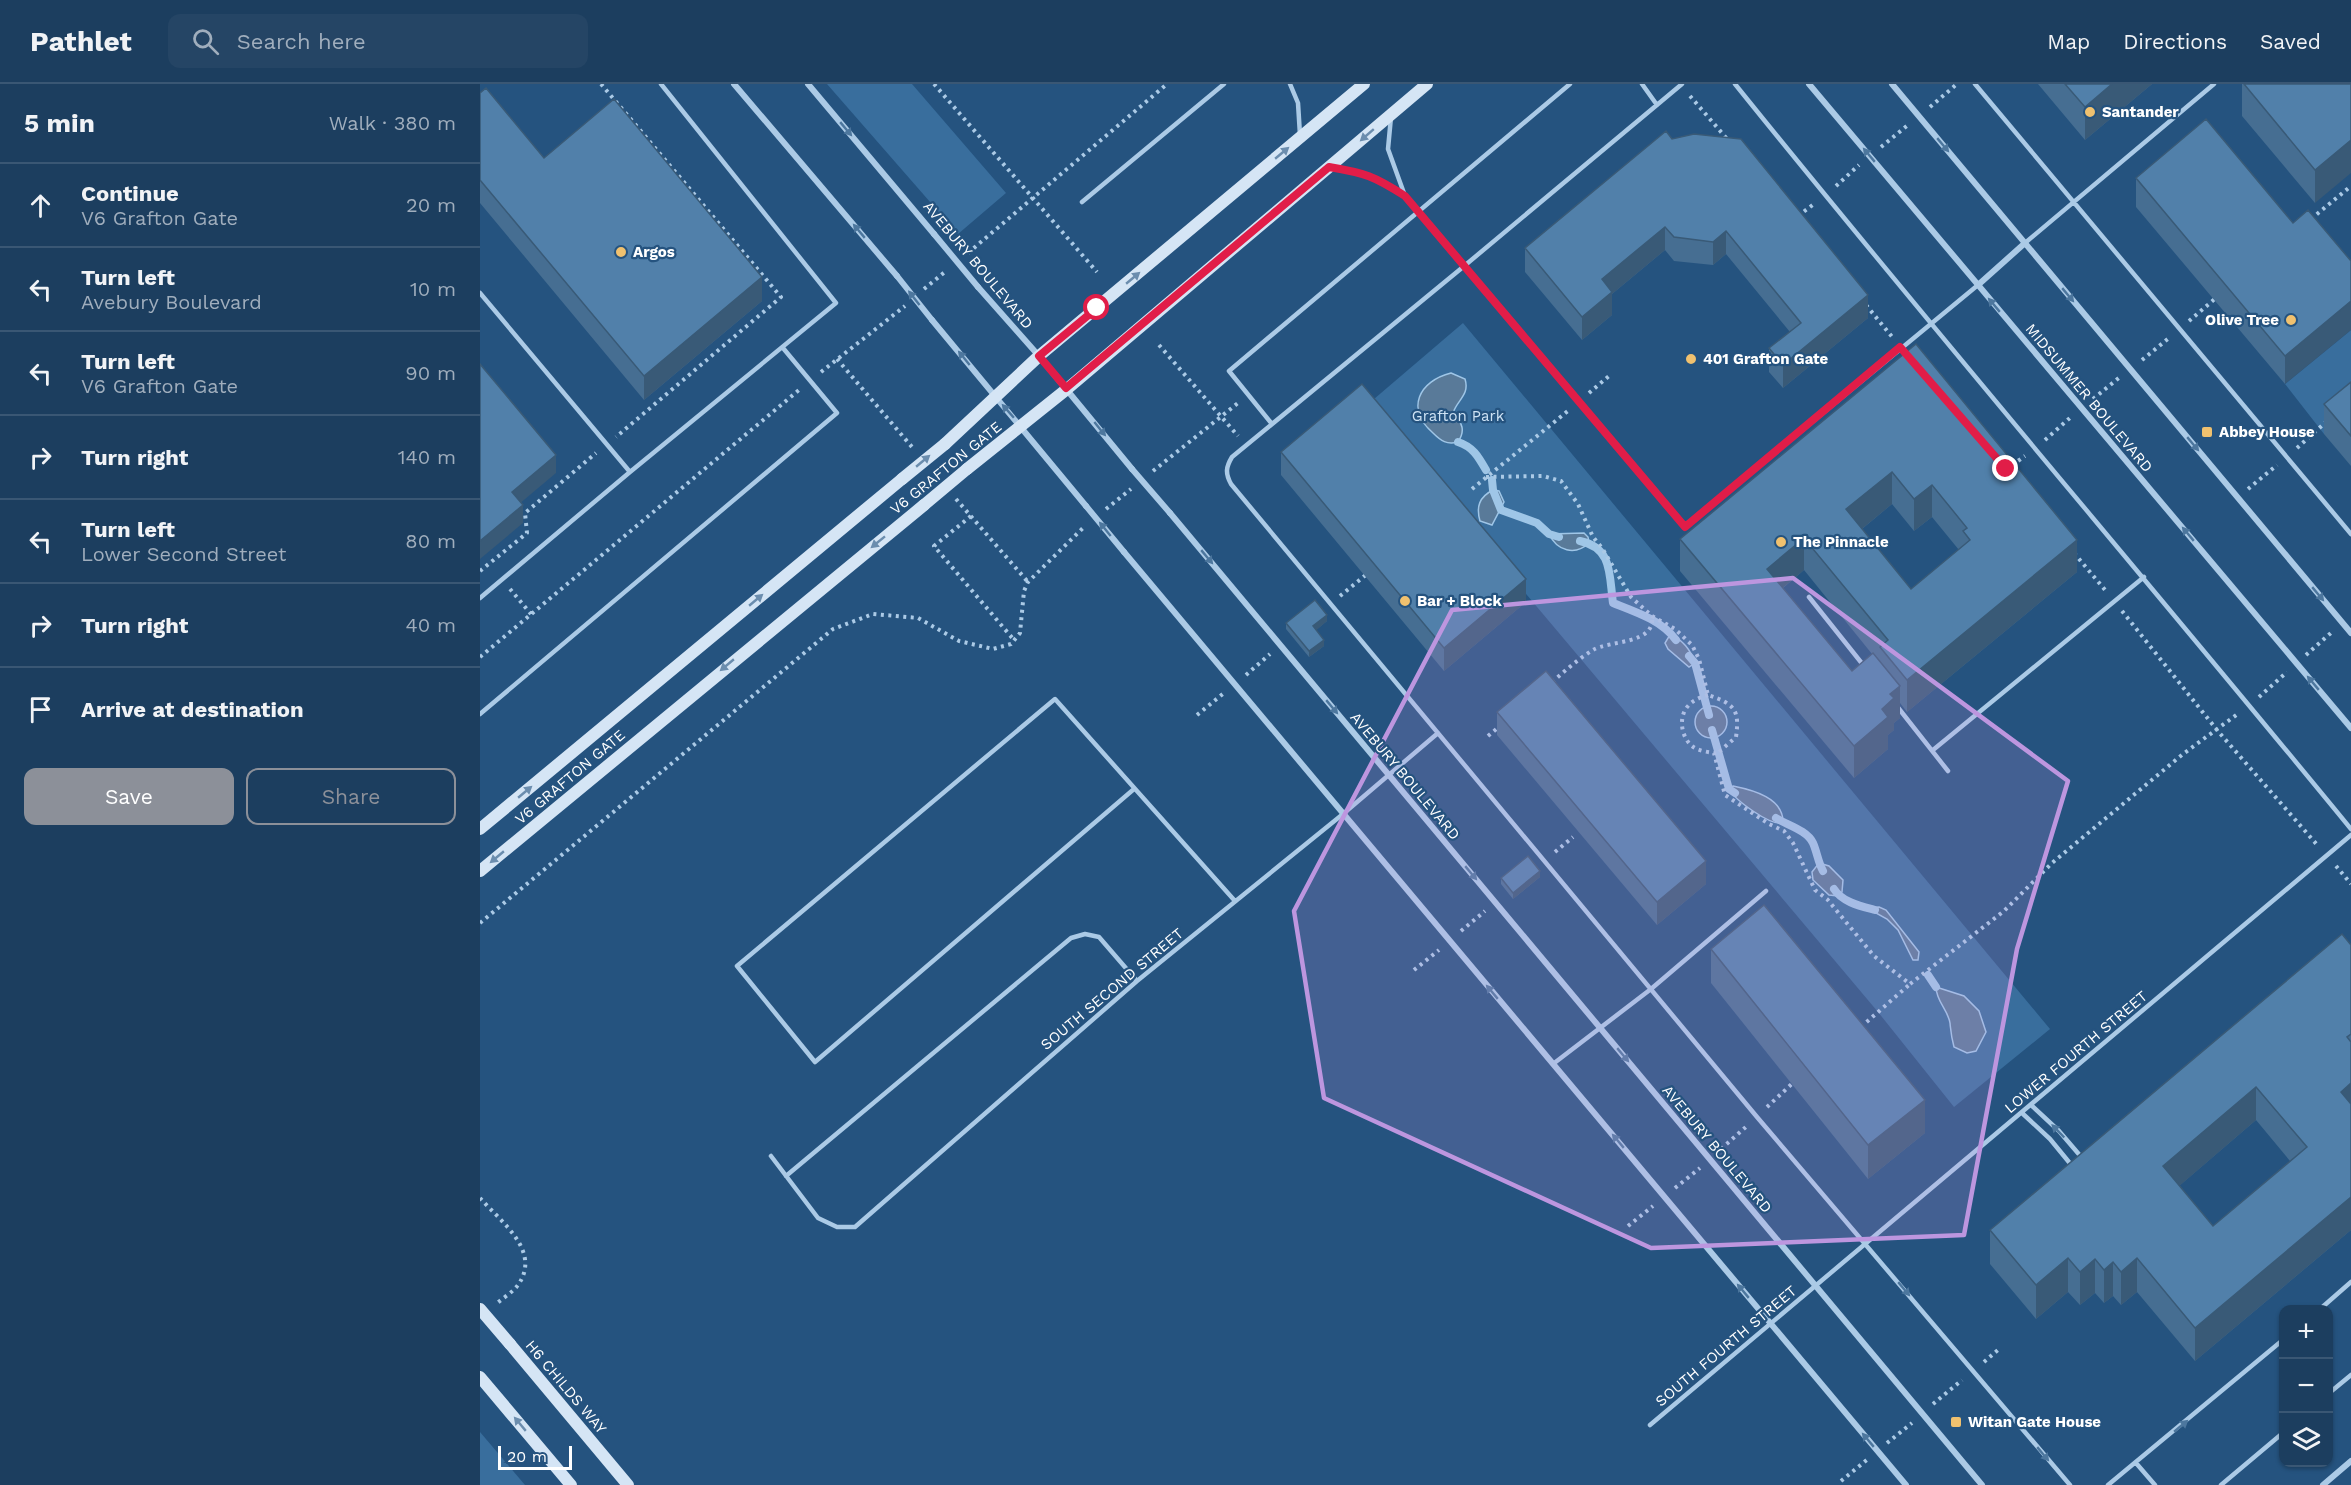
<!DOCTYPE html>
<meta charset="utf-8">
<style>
body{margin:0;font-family:"Work Sans",sans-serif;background:#254565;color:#f1f3f6}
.controls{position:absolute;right:18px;bottom:18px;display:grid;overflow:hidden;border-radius:12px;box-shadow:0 2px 4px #0004}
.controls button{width:54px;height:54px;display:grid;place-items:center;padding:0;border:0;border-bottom:2px solid #3a5774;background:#1c3e5f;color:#f1f3f6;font:30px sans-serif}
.scale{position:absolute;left:18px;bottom:15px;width:74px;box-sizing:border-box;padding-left:6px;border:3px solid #fff;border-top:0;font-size:16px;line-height:21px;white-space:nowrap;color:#fff;-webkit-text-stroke:4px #25537f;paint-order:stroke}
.stop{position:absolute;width:18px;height:18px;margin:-14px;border:4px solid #e11d48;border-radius:50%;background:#fff}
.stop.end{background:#e11d48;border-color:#fff;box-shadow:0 2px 6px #0008}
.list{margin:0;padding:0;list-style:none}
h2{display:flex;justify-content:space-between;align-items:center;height:78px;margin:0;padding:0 24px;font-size:26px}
h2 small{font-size:20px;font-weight:400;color:#a0aebd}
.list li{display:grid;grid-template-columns:39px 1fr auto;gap:18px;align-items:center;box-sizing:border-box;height:84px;padding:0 24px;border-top:2px solid #3a5774}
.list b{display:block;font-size:22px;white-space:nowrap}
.list p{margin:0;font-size:20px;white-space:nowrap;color:#a0aebd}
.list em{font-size:20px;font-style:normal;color:#a0aebd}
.actions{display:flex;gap:12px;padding:18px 24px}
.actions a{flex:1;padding:14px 0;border:2px solid #8c9099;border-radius:12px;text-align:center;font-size:21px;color:#8c9099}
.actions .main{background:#8c9099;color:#fff}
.icon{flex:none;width:33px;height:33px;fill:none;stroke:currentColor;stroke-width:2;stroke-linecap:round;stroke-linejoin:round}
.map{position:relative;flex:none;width:1871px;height:1401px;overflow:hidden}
header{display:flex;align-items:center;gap:36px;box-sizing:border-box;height:84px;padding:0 30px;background:#1c3e5f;border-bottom:2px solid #3a5774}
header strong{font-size:28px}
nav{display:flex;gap:33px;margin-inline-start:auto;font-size:21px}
.search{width:420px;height:54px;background:#254565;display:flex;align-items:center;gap:15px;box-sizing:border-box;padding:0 21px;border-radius:12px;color:#a0aebd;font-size:22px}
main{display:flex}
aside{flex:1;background:#1c3e5f}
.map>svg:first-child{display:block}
.green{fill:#396e9d}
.water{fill:#597a99;stroke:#9fc6e7;stroke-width:1.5}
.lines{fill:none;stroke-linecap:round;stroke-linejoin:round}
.stream{stroke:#9fc6e7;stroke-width:8}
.path{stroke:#abcae6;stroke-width:4;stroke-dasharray:3 4.5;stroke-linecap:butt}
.lane{stroke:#abcae6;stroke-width:4.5}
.street{stroke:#abcae6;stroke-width:6}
.secondary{stroke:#d5e5f5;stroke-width:12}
.street-bridge{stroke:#abcae6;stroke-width:6}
.secondary-bridge{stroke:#d5e5f5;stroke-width:12}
.wall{fill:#466e92;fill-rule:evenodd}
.shaded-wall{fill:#395a77}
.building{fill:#5180aa;stroke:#395a77;stroke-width:1.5;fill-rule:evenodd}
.oneway{fill:#4d779e}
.oneway2{fill:#6b8dae}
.route{stroke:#e11d48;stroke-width:8}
.marked{fill:#bd96df;fill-opacity:0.2;stroke:#bd96df;stroke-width:4.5;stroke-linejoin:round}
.poi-dot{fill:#f0c16f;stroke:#25537f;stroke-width:2}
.labels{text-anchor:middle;stroke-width:4.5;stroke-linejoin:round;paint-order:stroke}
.poi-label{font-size:15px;font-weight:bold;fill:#fff;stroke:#25537f;text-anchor:start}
.street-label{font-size:15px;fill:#fff;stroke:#25537f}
.park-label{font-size:15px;fill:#cee3f5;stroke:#25537f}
</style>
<header>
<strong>Pathlet</strong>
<div class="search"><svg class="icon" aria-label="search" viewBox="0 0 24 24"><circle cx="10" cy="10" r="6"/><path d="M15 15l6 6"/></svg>Search here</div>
<nav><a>Map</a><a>Directions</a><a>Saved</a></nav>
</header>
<main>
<aside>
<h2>5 min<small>Walk · 380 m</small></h2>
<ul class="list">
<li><svg class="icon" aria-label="ahead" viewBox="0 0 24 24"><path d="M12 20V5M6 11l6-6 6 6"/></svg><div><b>Continue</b><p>V6 Grafton Gate</p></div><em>20 m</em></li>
<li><svg class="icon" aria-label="left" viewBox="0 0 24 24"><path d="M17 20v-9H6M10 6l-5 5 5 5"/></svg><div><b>Turn left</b><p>Avebury Boulevard</p></div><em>10 m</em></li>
<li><svg class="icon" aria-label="left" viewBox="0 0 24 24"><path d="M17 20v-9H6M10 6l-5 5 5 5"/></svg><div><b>Turn left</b><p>V6 Grafton Gate</p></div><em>90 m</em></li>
<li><svg class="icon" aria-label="right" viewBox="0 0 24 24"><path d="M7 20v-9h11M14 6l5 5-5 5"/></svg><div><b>Turn right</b></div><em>140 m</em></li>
<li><svg class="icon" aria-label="left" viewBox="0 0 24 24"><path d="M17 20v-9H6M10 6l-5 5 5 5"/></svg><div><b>Turn left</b><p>Lower Second Street</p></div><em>80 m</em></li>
<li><svg class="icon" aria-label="right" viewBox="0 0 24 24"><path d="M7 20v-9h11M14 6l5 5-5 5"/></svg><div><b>Turn right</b></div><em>40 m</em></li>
<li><svg class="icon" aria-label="arrive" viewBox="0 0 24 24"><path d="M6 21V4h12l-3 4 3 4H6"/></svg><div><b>Arrive at destination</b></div></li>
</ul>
<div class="actions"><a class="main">Save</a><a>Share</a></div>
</aside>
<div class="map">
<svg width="1871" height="1401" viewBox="0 0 1871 1401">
<rect width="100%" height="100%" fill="#25537f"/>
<!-- green -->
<path class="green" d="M347,0H432L526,109L478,150Z
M983,239L1570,945L1474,1023L1398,928L887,321Z
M1871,246V327L1844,350L1805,300Z
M0,1348L45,1401H0Z"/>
<!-- water -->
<path class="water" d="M971,289L985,295C990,311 977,316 973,329C982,339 986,346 978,358C967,361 961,357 953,349C925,325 939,297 971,289Z
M1013,406L1019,407L1024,418L1012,441L1000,437C996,423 999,413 1013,406Z
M1104,449L1108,453L1109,459C1095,472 1077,467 1069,450Z
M1191,549C1203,558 1210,564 1215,579L1209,583L1188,565L1185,559Z
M1215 638a16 16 0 1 1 32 0a16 16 0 1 1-32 0Z
M1253,702C1273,706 1304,714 1303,739C1290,742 1255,716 1249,705Z
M1339,779L1349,782L1363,796L1362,808L1358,812L1349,811L1333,796L1332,788Z
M1399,823L1406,826L1439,868L1438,876H1433L1418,846L1407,835L1387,824Z
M1456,903L1484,912L1499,927L1506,948L1496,967L1487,969L1474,963C1471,952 1471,949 1470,939C1468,926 1456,917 1456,903Z"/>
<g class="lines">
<!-- stream -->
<path class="stream" d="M978,358C993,363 998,372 1006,386
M1012,396L1013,406L1021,426L1057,439L1069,450L1079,453
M1100,457C1133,464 1129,491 1133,519C1156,528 1181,536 1196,556
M1209,572L1215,579L1229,631
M1232,646L1249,705L1255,709
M1296,734C1307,741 1327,746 1333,759C1337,768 1338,778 1343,787
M1354,805C1362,818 1380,822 1395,826
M1448,891L1456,903"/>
<!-- path -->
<path class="path" d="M121,0L301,213L136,353
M454,0L617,188
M1210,12L1248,56
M1450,23L1477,0
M1401,63L1428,41
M1356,102L1379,81
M1318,132L1334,120
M1831,135L1871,102
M488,169L687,0
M444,205L466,187
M1386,221L1413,254
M1709,237L1737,213
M679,261L758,352
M357,275L432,363
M1662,276L1689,254
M341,288L425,222
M1109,309L1129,292
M1613,315L1640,293
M1565,356L1591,333
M1817,364L1847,337
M1532,381L1545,372
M673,387L758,319
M1006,393L1063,392L1081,397L1098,420L1113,453L1122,464L1151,513L1172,532L1195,545L1212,561L1219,575L1228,611C1254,620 1260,625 1256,653L1239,668L1234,669
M992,405L1089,326
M1768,405L1797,381
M476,415L548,498
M626,425L651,405
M491,432L454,462L534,556
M1594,469L1626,507
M0,487L47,449L45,429L116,369
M30,505L51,530
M860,512L887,490
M1642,527L1737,646L1839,763
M1826,571L1852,548
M0,573L319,306
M766,591L790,570
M1072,598C1085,587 1098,575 1113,566C1129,556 1176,561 1172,532
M1228,611C1221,613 1213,616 1208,622C1197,634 1202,657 1215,664C1220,667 1228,668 1234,669L1245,711L1289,740L1304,747L1313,759L1335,806L1347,815L1394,872L1430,900L1524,827L1572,779L1703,670L1759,629
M1779,613L1807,588
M717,631L744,609
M1008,652L1020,642
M1075,768L1093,753
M1856,782L1871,800
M0,839L353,545L393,530L438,534L479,557L513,565L531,560L540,549L544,507L548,498L604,443
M981,847L1005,827
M934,886L959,866
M1381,943L1430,900
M1287,1023L1315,997
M1241,1065L1267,1042
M1195,1104L1220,1084
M0,1114C21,1138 62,1167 38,1201C33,1208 23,1214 16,1220
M1148,1142L1173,1122
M1504,1278L1519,1265
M1453,1320L1482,1296
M1407,1359L1432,1339
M1361,1397L1388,1375"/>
<!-- lane -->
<path class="lane" d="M810,0L818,19L820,51
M1162,0L1177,21
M1202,0L983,183L752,373C746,383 745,389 751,400L1277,1033L1590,1401
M1255,0C1457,251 1667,496 1871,745
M1495,0L1871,450
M911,33L908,65L925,112L1205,443L1498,201
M853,84C886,89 897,94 925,112
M602,118L744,0
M1545,159L1734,0
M0,209L150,388
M792,340L749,287L1090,0
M1329,513L1384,582
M0,514L150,388L356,219L181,0
M1416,621L1468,687
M0,630L357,329L303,264
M1453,666L1664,493
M654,705L335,978L257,882L575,615L755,817
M1073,980L1171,905L1286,807
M1551,1021L1579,1047L1603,1075
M1542,1029L1570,1055L1593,1083
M291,1072L338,1134L357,1143H375L657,897L863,730L958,649
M306,1092L591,854L605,850L619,853L657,897
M1839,1226L1871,1198
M1848,1310L1871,1291
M1170,1341L1871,751
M1656,1379L1675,1401
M1628,1401L1804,1255
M1741,1401L1804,1348"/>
<!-- street -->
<path class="street" d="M254,0L417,192
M328,0L454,150
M1329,0L1871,644
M1412,0L1871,549
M1498,201L1545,159
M498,203L559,272L652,385
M452,236L606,422
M690,429L1502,1401
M644,468L1426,1401
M1843,1401L1871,1377"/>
<!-- secondary -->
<path class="secondary" d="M465,360L559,272L884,0
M487,385L587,305L947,0
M0,745L422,395
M0,787L444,421
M30,1260L148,1401
M0,1293L91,1401"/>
<!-- street-bridge -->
<path class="street-bridge" d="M454,150L498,203
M417,192L452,236
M652,385L690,429
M606,422L644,468"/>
<!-- secondary-bridge -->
<path class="secondary-bridge" d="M422,395L465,360
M444,421L487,385
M0,1225L30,1260"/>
</g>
<!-- wall -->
<path class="wall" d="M1558,0H1672L1605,56Z
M1762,0H1871L1835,119L1762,32Z
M0,9L64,74L282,217L164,316L0,119Z
M1192,55L1388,234L1303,304L1289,288V264L1310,248L1246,170L1233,181L1194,177L1185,166L1132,210V231L1102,256L1045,188V164Z
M1656,94L1813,139L1805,300L1656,123Z
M1436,260L1597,488L1427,628L1420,619V634L1414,639V646L1408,651V665L1374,694L1200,487V455ZM1412,420L1434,447L1452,433L1479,466L1431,505L1382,445ZM1324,486L1392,570L1372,587L1303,504Z
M1871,298V382L1844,350V320Z
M801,368L1046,518L964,587L801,391Z
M847,537L836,546L844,562L829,573L806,545V539Z
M1017,628L1226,800L1177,841L1017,651Z
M1060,793L1033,815L1021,800V794Z
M1871,861V1146L1715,1277L1657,1208L1641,1221L1633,1212L1624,1219L1615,1209L1600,1221L1588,1208L1556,1235L1510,1180V1146ZM1776,1036L1810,1077L1733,1142L1699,1102Z
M1231,865L1445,1049L1388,1095L1231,899Z"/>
<!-- shaded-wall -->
<path class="shaded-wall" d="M1632,0H1672L1605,56V23Z
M1871,56V89L1835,119V86Z
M1185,143V166L1132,210V231L1102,256V233L1122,195Z
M1246,147V170L1233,181V158Z
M282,193V217L164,316V292Z
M1388,211V234L1303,304V281Z
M1871,217V246L1805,300V272Z
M76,371V389L32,426V408Z
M1412,388V420L1366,458V425Z
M1452,401V433L1434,447V415Z
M43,421V439L0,475V457Z
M1324,454V486L1287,517V485Z
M1597,456V488L1427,628V596Z
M1046,495V518L964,587V564Z
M847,531V537L833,549V542Z
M844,556V562L829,573V567Z
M1420,602V634L1414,639V646L1408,651V665L1374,694V662L1402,625L1410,610Z
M1226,777V800L1177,841V818Z
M1060,787V793L1033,815V809Z
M1871,999V1032L1861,1008Z
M1776,1003V1036L1683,1116V1082Z
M1445,1016V1049L1388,1095V1061Z
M1871,1113V1146L1715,1277V1244Z
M1588,1174V1208L1556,1235V1201Z
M1657,1174V1208L1641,1221V1188Z
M1615,1175V1209L1600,1221V1188Z
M1633,1178V1212L1624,1219V1186Z"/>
<!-- building -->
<path class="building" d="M1585,0H1632L1605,23Z
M1764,0H1871V56L1835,86Z
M6,4L64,74L134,15L282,193L164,292L0,96V9Z
M1726,35L1813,139L1828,126L1871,177V217L1805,272L1656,94Z
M1186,47L1192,55L1214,50L1261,55L1388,211L1303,281L1289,264L1321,239L1246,147L1233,158L1194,153L1185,143L1122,195L1132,208L1102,233L1045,164Z
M1436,260L1597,456L1427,596L1400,563L1408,556L1324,454L1287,485L1372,587L1393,569L1420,602L1410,610L1414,614L1402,625L1408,633L1374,662L1200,455ZM1412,388L1434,415L1452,401L1487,444L1483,447L1490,456L1431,505L1366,425Z
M0,280L76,371L32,408L43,421L0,457Z
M1871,298V352L1844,320Z
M882,300L1046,495L964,564L801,368Z
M835,516L847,531L833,542L844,556L829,567L806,539Z
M1066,587L1226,777L1177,818L1017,628Z
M1048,772L1060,787L1033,809L1021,794Z
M1284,821L1445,1016L1388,1061L1231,865Z
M1862,850L1871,861V950L1867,953L1871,958V999L1861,1008L1871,1020V1113L1715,1244L1657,1174L1641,1188L1633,1178L1624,1186L1615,1175L1600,1188L1588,1174L1556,1201L1510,1146ZM1776,1003L1827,1063L1733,1142L1683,1082Z"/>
<!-- one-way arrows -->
<defs><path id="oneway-solid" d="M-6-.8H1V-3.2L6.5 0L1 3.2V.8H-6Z" transform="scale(1.5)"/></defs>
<g class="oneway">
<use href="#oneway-solid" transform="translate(366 45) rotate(50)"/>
<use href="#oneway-solid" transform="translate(1463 61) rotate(50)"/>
<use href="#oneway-solid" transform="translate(1389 71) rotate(-130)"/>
<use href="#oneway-solid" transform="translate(379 147) rotate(-130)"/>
<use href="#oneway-solid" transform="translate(1588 211) rotate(50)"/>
<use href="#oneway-solid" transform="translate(434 214) rotate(-128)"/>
<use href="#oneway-solid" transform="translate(1514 221) rotate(-130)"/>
<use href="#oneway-solid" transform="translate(484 274) rotate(-129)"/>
<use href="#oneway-solid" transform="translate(528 327) rotate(-131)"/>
<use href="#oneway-solid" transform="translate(620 345) rotate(51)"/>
<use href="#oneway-solid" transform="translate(1713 360) rotate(50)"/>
<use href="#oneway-solid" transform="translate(625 445) rotate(-129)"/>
<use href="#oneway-solid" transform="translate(1708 450) rotate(-130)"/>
<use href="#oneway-solid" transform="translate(727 473) rotate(50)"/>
<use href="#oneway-solid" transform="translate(1838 510) rotate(50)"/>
<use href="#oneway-solid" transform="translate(1833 599) rotate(-130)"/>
<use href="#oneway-solid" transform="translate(852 623) rotate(50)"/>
<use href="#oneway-solid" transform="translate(991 789) rotate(50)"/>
<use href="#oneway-solid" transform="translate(1012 908) rotate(-130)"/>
<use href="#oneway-solid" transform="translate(1143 971) rotate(50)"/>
<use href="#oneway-solid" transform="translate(1578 1047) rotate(-134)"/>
<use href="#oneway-solid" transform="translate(1138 1057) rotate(-130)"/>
<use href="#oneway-solid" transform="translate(1424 1205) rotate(50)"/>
<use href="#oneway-solid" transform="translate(1263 1207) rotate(-130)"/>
<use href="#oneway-solid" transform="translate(1701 1342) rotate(-40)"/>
<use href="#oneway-solid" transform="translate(1388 1356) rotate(-130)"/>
<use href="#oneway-solid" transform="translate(1563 1370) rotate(50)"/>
</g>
<g class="oneway2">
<use href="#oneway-solid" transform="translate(887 51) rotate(139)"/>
<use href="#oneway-solid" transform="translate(802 69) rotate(-40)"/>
<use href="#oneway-solid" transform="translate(653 194) rotate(-40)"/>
<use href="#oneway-solid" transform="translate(443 377) rotate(-40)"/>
<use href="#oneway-solid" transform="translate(398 458) rotate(141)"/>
<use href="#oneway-solid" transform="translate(276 516) rotate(-40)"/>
<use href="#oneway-solid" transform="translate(247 581) rotate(140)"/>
<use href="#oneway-solid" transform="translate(45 708) rotate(-40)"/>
<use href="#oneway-solid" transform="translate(17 773) rotate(140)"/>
<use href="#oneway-solid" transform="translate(40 1340) rotate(-130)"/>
</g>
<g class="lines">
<!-- route -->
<path class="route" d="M617,224L559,272L586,304L849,83C885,89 894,92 925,112L1205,443L1420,263L1526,385"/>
</g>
<!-- marked area -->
<path class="marked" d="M1313,494L1588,697L1537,865L1484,1151L1171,1164L844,1014L814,827L972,526Z"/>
<!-- markers -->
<g class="poi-dot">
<circle cx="1610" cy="28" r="6"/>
<circle cx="141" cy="168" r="6"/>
<circle cx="1811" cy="236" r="6"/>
<circle cx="1211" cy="275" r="6"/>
<rect x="1721" y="342" width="12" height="12" rx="3"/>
<circle cx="1301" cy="458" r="6"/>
<circle cx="925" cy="517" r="6"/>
<rect x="1470" y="1332" width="12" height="12" rx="3"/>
</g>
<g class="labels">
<!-- poi labels -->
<g class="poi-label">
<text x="1622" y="33">Santander</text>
<text x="153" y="173">Argos</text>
<text x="1799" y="241" text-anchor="end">Olive Tree</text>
<text x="1223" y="280">401 Grafton Gate</text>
<text x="1739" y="353">Abbey House</text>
<text x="1313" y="463">The Pinnacle</text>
<text x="937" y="522">Bar + Block</text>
<text x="1488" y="1343">Witan Gate House</text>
</g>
<!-- street labels -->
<g class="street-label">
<text transform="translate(498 181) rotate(50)" y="5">AVEBURY BOULEVARD</text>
<text transform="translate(1609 314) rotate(50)" y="5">MIDSUMMER BOULEVARD</text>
<text transform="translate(466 384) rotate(-39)" y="5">V6 GRAFTON GATE</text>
<text transform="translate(925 692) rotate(50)" y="5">AVEBURY BOULEVARD</text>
<text transform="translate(90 693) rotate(-40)" y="5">V6 GRAFTON GATE</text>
<text transform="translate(632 905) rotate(-40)" y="5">SOUTH SECOND STREET</text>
<text transform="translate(1596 968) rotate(-40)" y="5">LOWER FOURTH STREET</text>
<text transform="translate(1237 1065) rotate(50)" y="5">AVEBURY BOULEVARD</text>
<text transform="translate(1246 1262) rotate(-40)" y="5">SOUTH FOURTH STREET</text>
<text transform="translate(86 1303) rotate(50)" y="5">H6 CHILDS WAY</text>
</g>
<!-- park labels -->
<g class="park-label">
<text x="978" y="337">Grafton Park</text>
</g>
</g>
</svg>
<div class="controls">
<button>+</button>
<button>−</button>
<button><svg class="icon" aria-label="layers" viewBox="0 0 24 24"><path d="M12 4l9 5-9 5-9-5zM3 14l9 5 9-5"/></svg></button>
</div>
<div class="scale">20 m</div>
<div class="stop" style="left:617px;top:224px"></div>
<div class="stop end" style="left:1526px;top:385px"></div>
</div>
</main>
